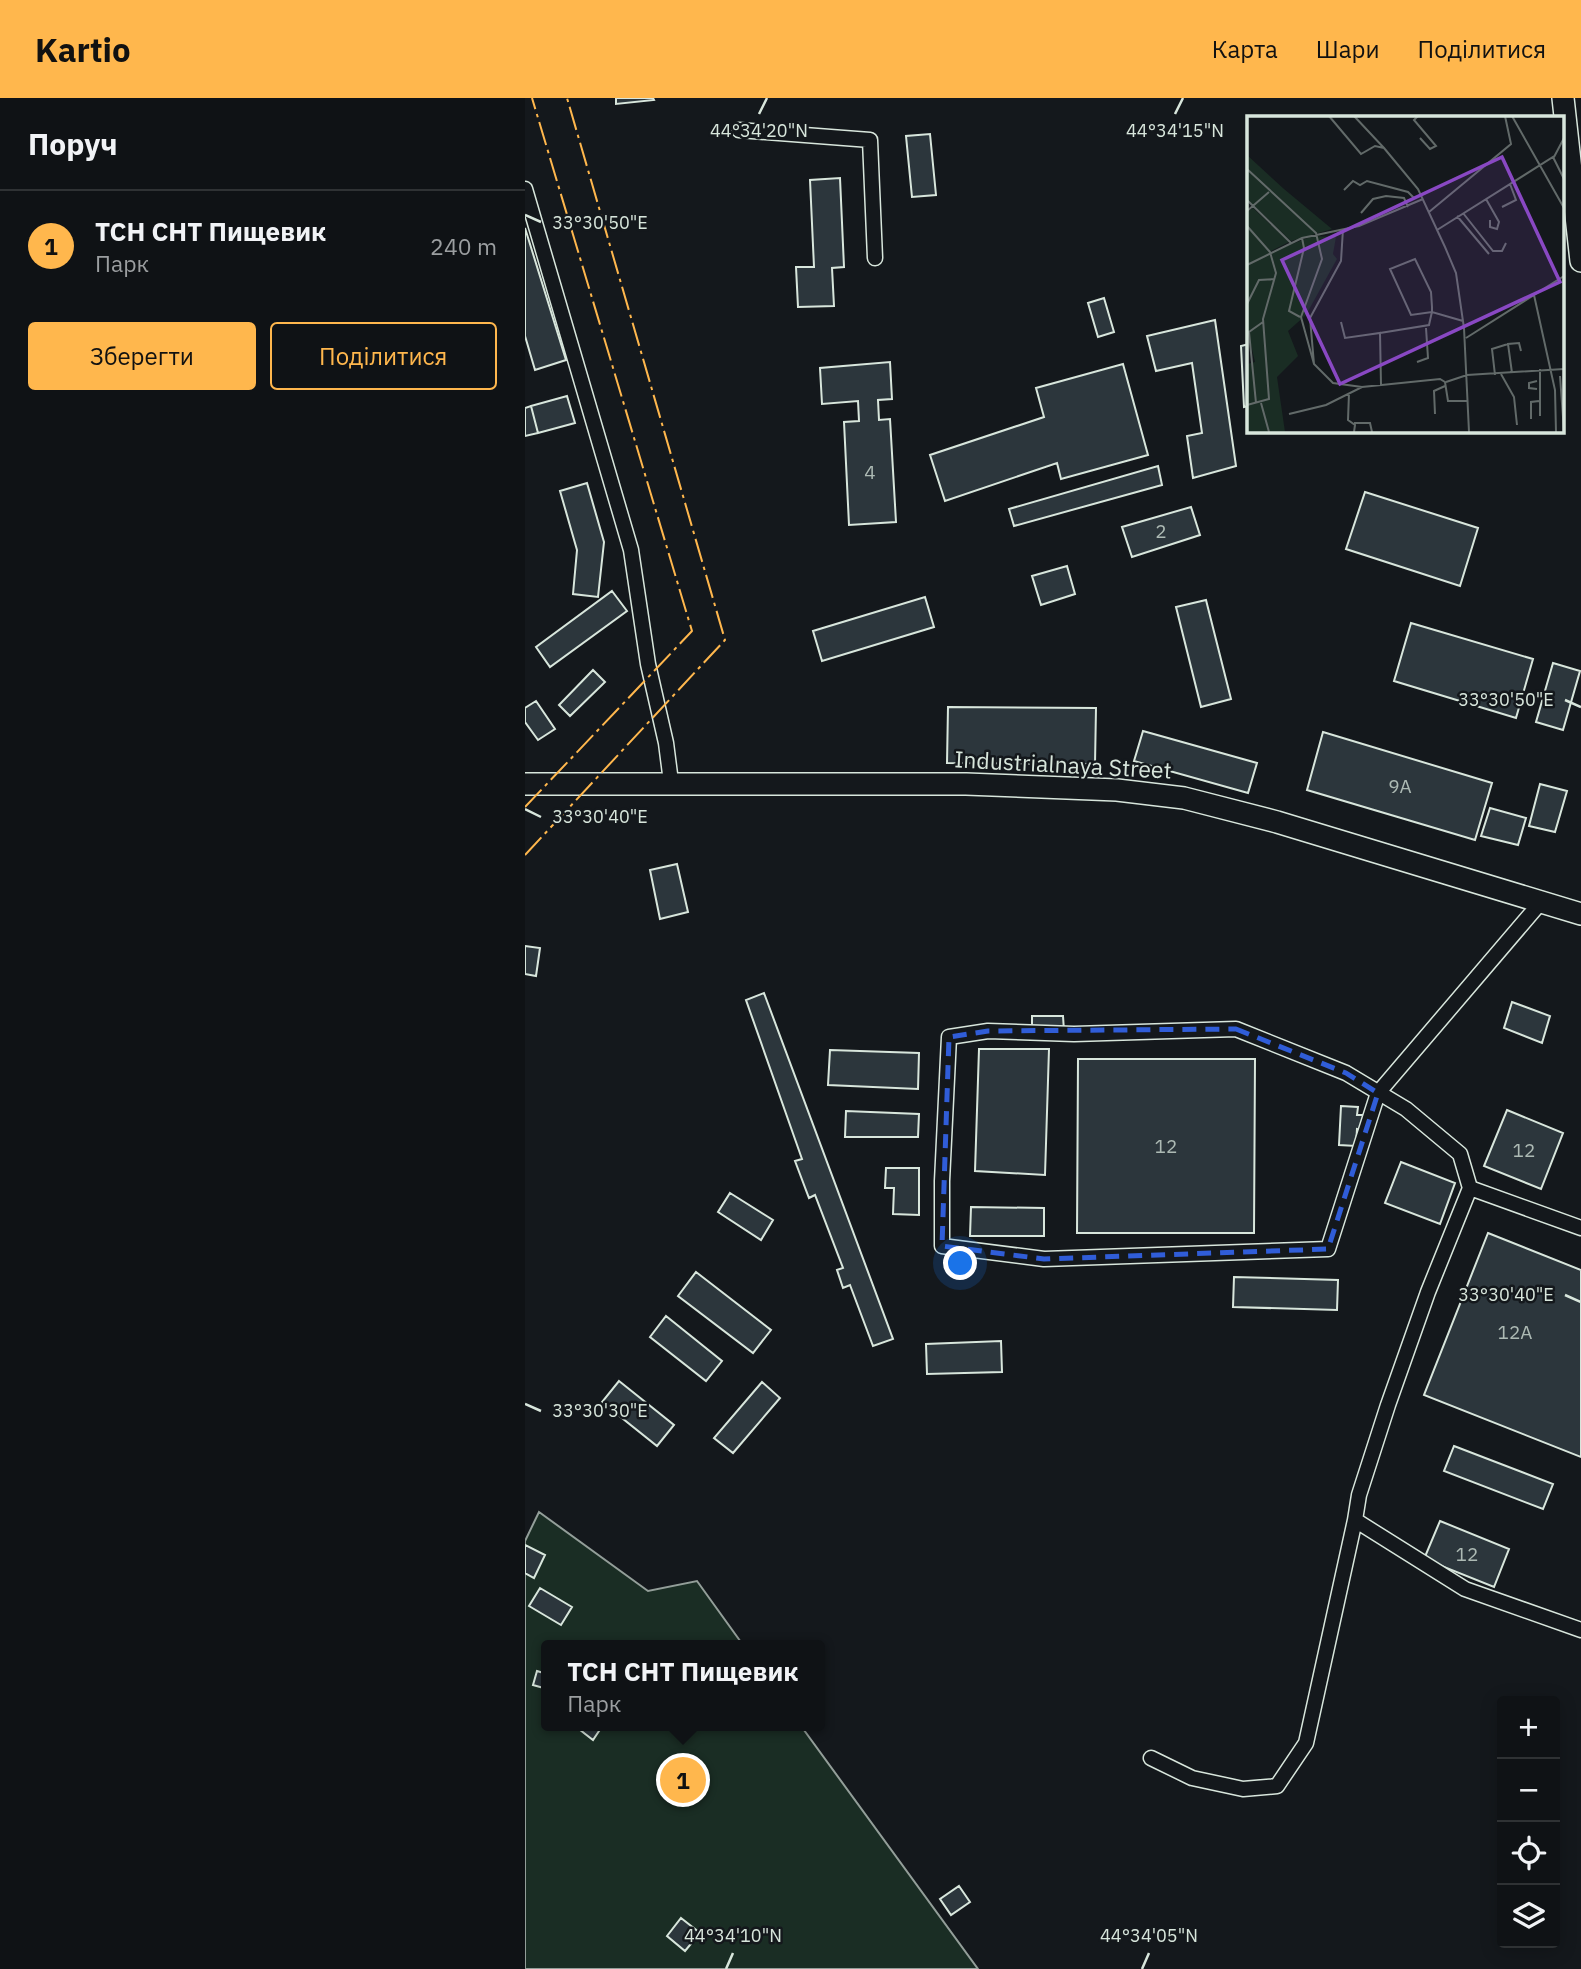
<!DOCTYPE html>
<html lang="uk">
<meta charset="utf-8">
<style>
body{margin:0;font-family:"IBM Plex Sans",sans-serif;background:#181b1e;color:#f1f3f6}
.controls{position:absolute;right:21px;bottom:21px;display:grid;overflow:hidden;border-radius:7px;box-shadow:0 4px 18px #0003}
.controls button{width:63px;height:63px;display:grid;place-items:center;padding:0;border:0;border-bottom:2px solid #2f3234;background:#0f1215;color:#f1f3f6;font:35px sans-serif}
.you{position:absolute;left:436px;top:1166px;width:24px;height:24px;margin:-18px;border:5px solid #fff;border-radius:50%;background:#1a73e8;box-shadow:0 0 0 10px #1a73e833}
.badge{display:grid;place-items:center;width:46px;height:46px;border-radius:50%;background:#ffb74d;color:#111;font-size:23px;font-weight:700}
.pin{position:absolute;translate:-50% -50%;border:4px solid #fff;box-shadow:0 2px 7px #0006}
.popup{position:absolute;left:16px;top:1542px;width:284px;height:91px;box-sizing:border-box;display:grid;place-content:center;border-radius:7px;background:#0f1215;filter:drop-shadow(0 2px 5px #0005);font-size:23px;white-space:nowrap;color:#9b9ea0}
.popup b{font-size:26px;color:#f1f3f6}
.popup::after{content:'';position:absolute;left:50%;top:100%;margin-left:-14px;border:14px solid transparent;border-top-color:#0f1215}
.list{margin:0;padding:0;list-style:none}
h2{display:flex;justify-content:space-between;align-items:center;height:91px;margin:0;padding:0 28px;font-size:30px}
h2 small{font-size:23px;font-weight:400;color:#9b9ea0}
.list li{display:grid;grid-template-columns:46px 1fr auto;gap:21px;align-items:center;box-sizing:border-box;height:112px;padding:0 28px;border-top:2px solid #2f3234}
.list b{display:block;font-size:26px;white-space:nowrap}
.list p{margin:0;font-size:23px;white-space:nowrap;color:#9b9ea0}
.list em{font-size:23px;font-style:normal;color:#9b9ea0}
.actions{display:flex;gap:14px;padding:21px 28px}
.actions a{flex:1;padding:16px 0;border:2px solid #ffb74d;border-radius:7px;text-align:center;font-size:24px;color:#ffb74d}
.actions .main{background:#ffb74d;color:#111}
.icon{flex:none;width:38px;height:38px;fill:none;stroke:currentColor;stroke-width:2;stroke-linecap:round;stroke-linejoin:round}
.map{position:relative;flex:none;width:1056px;height:1871px;overflow:hidden}
header{display:flex;align-items:center;gap:42px;box-sizing:border-box;height:98px;padding:0 35px;background:#ffb74d;color:#111}
header strong{font-size:33px}
nav{display:flex;gap:38px;margin-inline-start:auto;font-size:24px}
main{display:flex}
aside{flex:1;background:#0f1215}
.map>svg:first-child{display:block}
.green{fill:#1a2d24;stroke:#939e99;stroke-width:2}
.building{fill:#2c363c;stroke:#d8e6dc;stroke-width:2}
.lines{fill:none;stroke-linecap:round;stroke-linejoin:round}
.street-casing{stroke:#d8e6dc;stroke-width:17}
.secondary-casing{stroke:#d8e6dc;stroke-width:24}
.street{stroke:#14181c;stroke-width:14}
.secondary{stroke:#14181c;stroke-width:21}
.power{stroke:#ffb74d;stroke-width:2;stroke-dasharray:24 5 3.5 5;stroke-linecap:butt}
.marked{fill:none;stroke:#305dd8;stroke-width:5;stroke-dasharray:14 9;stroke-linejoin:round}
.ticks{fill:none;stroke:#d8e6dc;stroke-width:2.5}
.labels{text-anchor:middle;stroke-width:5;stroke-linejoin:round;paint-order:stroke}
.number-label{font-size:19px;fill:#adbab4}
.street-label{font-size:23px;fill:#d8e6dc;stroke:#14181c}
.inset-road{fill:none;stroke:#626a69;stroke-width:2}
.view{fill:#8948c3;fill-opacity:0.15;stroke:#8948c3;stroke-width:3.5}
.inset-edge{fill:none;stroke:#d8e6dc;stroke-width:3.5}
.ticks-label{font-size:18px;text-anchor:middle;fill:#d8e6dc;stroke:#14181c;stroke-width:5;stroke-linejoin:round;paint-order:stroke}
</style>
<header>
<strong>Kartio</strong>
<nav><a>Карта</a><a>Шари</a><a>Поділитися</a></nav>
</header>
<main>
<aside>
<h2>Поруч<small></small></h2>
<ul class="list">
<li><span class="badge">1</span><div><b>ТСН СНТ Пищевик</b><p>Парк</p></div><em>240 m</em></li>
</ul>
<div class="actions"><a class="main">Зберегти</a><a>Поділитися</a></div>
</aside>
<div class="map">
<svg width="1056" height="1871" viewBox="0 0 1056 1871">
<rect width="100%" height="100%" fill="#14181c"/>
<!-- green -->
<path class="green" d="M14,1414L123,1493L172,1483L218,1547H22V1628H276L453,1871H0V1443Z"/>
<!-- building -->
<path class="building" d="M91,0H128L129,2L91,6Z
M405,36L411,97L387,99L381,38Z
M315,80L319,169L307,170L309,208L273,209L271,169H289L285,82Z
M0,130L41,262L10,272L0,238Z
M579,200L589,234L573,239L563,205Z
M690,222L711,368L668,380L662,338L677,335L667,265L631,273L622,238Z
M724,246V308L719,309L716,248Z
M365,264L367,301L353,302L354,322L365,321L371,424L324,427L319,324L334,323L333,303L297,306L295,270Z
M598,266L623,357L536,381L532,365L420,403L405,357L519,319L511,290Z
M42,298L50,325L13,335L6,308Z
M6,308L13,335L0,338V310Z
M633,368L637,387L489,428L484,411Z
M62,385L79,444L73,499L48,496L52,452L35,393Z
M840,394L953,430L935,488L821,451Z
M666,409L675,437L607,459L597,429Z
M542,468L550,496L516,507L507,478Z
M87,493L102,513L25,569L11,549Z
M400,499L409,529L297,563L288,533Z
M681,502L706,601L676,609L651,509Z
M886,525L1008,561L991,620L869,583Z
M1028,565L1055,573L1038,632L1011,624Z
M68,572L80,584L45,618L34,607Z
M11,603L30,631L13,642L0,624V610Z
M423,609L571,610L570,666L422,665Z
M618,633L732,665L723,695L609,663Z
M798,634L967,685L950,742L782,692Z
M1015,686L1042,693L1030,734L1004,728Z
M965,710L1001,720L993,747L956,738Z
M152,766L163,814L135,821L125,772Z
M0,848L15,850L11,878L0,876Z
M239,895L368,1241L348,1248L325,1187L318,1190L312,1172L318,1170L290,1097L284,1100L270,1063L277,1061L221,902Z
M987,904L1025,918L1017,945L979,930Z
M507,918H538L539,933L507,934Z
M454,951H524L520,1077L450,1073Z
M305,952L394,955L393,991L303,987Z
M553,961H730L729,1135H552Z
M816,1008L833,1009L832,1017H838L837,1032L832,1031L831,1048L814,1047Z
M982,1012L1038,1035L1016,1091L959,1068Z
M321,1013L394,1016L393,1039H320Z
M876,1064L930,1085L915,1126L860,1105Z
M361,1070H394V1117L368,1116L369,1090H360Z
M205,1095L248,1122L236,1142L193,1114Z
M446,1109L519,1110V1138H445Z
M963,1135L1056,1172V1359L899,1297Z
M171,1174L246,1232L228,1255L153,1198Z
M709,1179L813,1182L812,1212L708,1209Z
M141,1218L197,1263L181,1283L125,1239Z
M476,1243L477,1274L402,1276L401,1246Z
M94,1283L149,1327L132,1348L77,1304Z
M237,1284L255,1300L208,1355L189,1340Z
M929,1348L1028,1386L1018,1411L919,1373Z
M915,1423L984,1451L969,1489L899,1461Z
M0,1447L20,1457L9,1480L0,1475Z
M15,1490L47,1509L36,1527L4,1508Z
M12,1573L22,1576V1591L8,1587Z
M50,1628H73L76,1630L68,1642Z
M434,1788L445,1804L426,1817L415,1801Z
M156,1820L175,1835L160,1853L142,1838Z"/>
<g class="lines">
<defs>
<path id="street" d="M214,32L345,42L350,160
M0,91L106,452L123,566L141,645L146,684
M945,1090L1056,1130
M830,1422L834,1397L863,1307L903,1194L945,1090L935,1056L881,1011L821,975L711,931L549,936L463,933L424,939L417,1083V1148L519,1161L803,1151L853,995L1016,804
M626,1660L667,1680L718,1691L752,1688L781,1645L830,1422L940,1491L1056,1532"/>
<path id="secondary" d="M1038,0L1056,163
M0,686H441L592,692L659,700L752,724L1056,816"/>
</defs>
<!-- street casing -->
<use href="#street" class="street-casing"/>
<!-- secondary casing -->
<use href="#secondary" class="secondary-casing"/>
<!-- street -->
<use href="#street" class="street"/>
<!-- secondary -->
<use href="#secondary" class="secondary"/>
<!-- power -->
<path class="power" d="M0,709L167,533L7,0
M0,757L200,542L42,0"/>
</g>
<!-- marked area -->
<path class="marked" d="M711,931L821,975L853,995L803,1151L519,1161L417,1148L424,939L463,933Z"/>
<!-- ticks -->
<path class="ticks" d="M234,16L242,0M650,16L658,0M0,117L16,124M1040,602L1056,609M0,711L16,719M1040,1197L1056,1204M0,1306L16,1313M201,1871L208,1855M617,1871L624,1855"/>
<g class="labels">
<!-- number labels -->
<g class="number-label">
<text x="345" y="381">4</text>
<text x="636" y="440">2</text>
<text x="875" y="695">9А</text>
<text x="641" y="1055">12</text>
<text x="999" y="1059">12</text>
<text x="990" y="1241">12А</text>
<text x="942" y="1463">12</text>
</g>
<!-- street labels -->
<g class="street-label">
<text transform="translate(538 667) rotate(3)" y="8">Industrialnaya Street</text>
</g>
</g>
<!-- overview -->
<g transform="translate(722 18)">
<rect width="317" height="317" fill="#14181c"/>
<path d="M0,39L37,73L85,113L44,125L0,83ZM6,92L42,126L22,136L30,157L24,136L66,120L89,121L86,138L90,143L59,199L41,215L51,240L30,261L38,316H0V248L8,246L0,212V96Z" fill="#1a2d24"/>
<path class="inset-road" d="M82,0L114,38L128,30L137,32L171,73L198,131L209,157L217,212L222,316M107,0L137,32M171,0L167,4L189,30L183,33L173,22M265,0L317,92M307,41L317,22M0,53L69,117L75,143L54,201L67,248L86,267L115,271M97,74L106,65L113,69L120,65L161,76L167,82M239,83L252,106L250,113L243,111V104M0,84L44,127M255,91L269,84L263,68M0,95L22,76M182,96L264,28L258,0M114,97L126,83L139,80L157,82L161,91M216,97L246,135H255L259,127M210,100L242,138M0,110L23,136L29,157L16,203L22,283L0,289M190,114L306,41L317,63M0,149L55,122L112,110L176,83M287,179L308,274L309,316M0,188L12,164L28,163M53,201L42,195L57,132L55,122M94,206L98,222L133,217L134,269M133,217L182,209L184,200L185,196V191L184,176L168,143L143,153L164,199L185,196L216,205M219,222L317,160M170,246L181,242L179,212M67,248L63,202L94,145L96,113M293,253V300M265,257L261,228L272,227L274,235M254,258L267,281L270,309M248,259L245,233L261,228M313,260L317,315M290,265L282,267V272L290,273M199,266L220,259L317,253M102,277L101,304L108,309L107,316M9,287L2,216L16,206M14,287L22,316M42,298L79,289L115,271L193,263L198,266L201,285H220M188,298L187,275L198,270M284,303V286L292,285M107,307H123L125,316"/>
<path class="view" d="M255,41L313,166L93,268L35,144Z"/>
<rect width="317" height="317" class="inset-edge"/>
</g>
<g class="ticks-label">
<text x="234" y="39">44°34'20"N</text>
<text x="650" y="39">44°34'15"N</text>
<text x="75" y="131">33°30'50"E</text>
<text x="981" y="608">33°30'50"E</text>
<text x="75" y="725">33°30'40"E</text>
<text x="981" y="1203">33°30'40"E</text>
<text x="75" y="1319">33°30'30"E</text>
<text x="208" y="1844">44°34'10"N</text>
<text x="624" y="1844">44°34'05"N</text>
</g>
</svg>
<div class="controls">
<button>+</button>
<button>−</button>
<button><svg class="icon" aria-label="locate" viewBox="0 0 24 24"><circle cx="12" cy="12" r="6"/><path d="M12 2v4M12 18v4M2 12h4M18 12h4"/></svg></button>
<button><svg class="icon" aria-label="layers" viewBox="0 0 24 24"><path d="M12 4l9 5-9 5-9-5zM3 14l9 5 9-5"/></svg></button>
</div>
<div class="you"></div>
<div class="pin badge" style="left:158px;top:1682px">1</div>
<div class="popup"><b>ТСН СНТ Пищевик</b>Парк</div>
</div>
</main>
